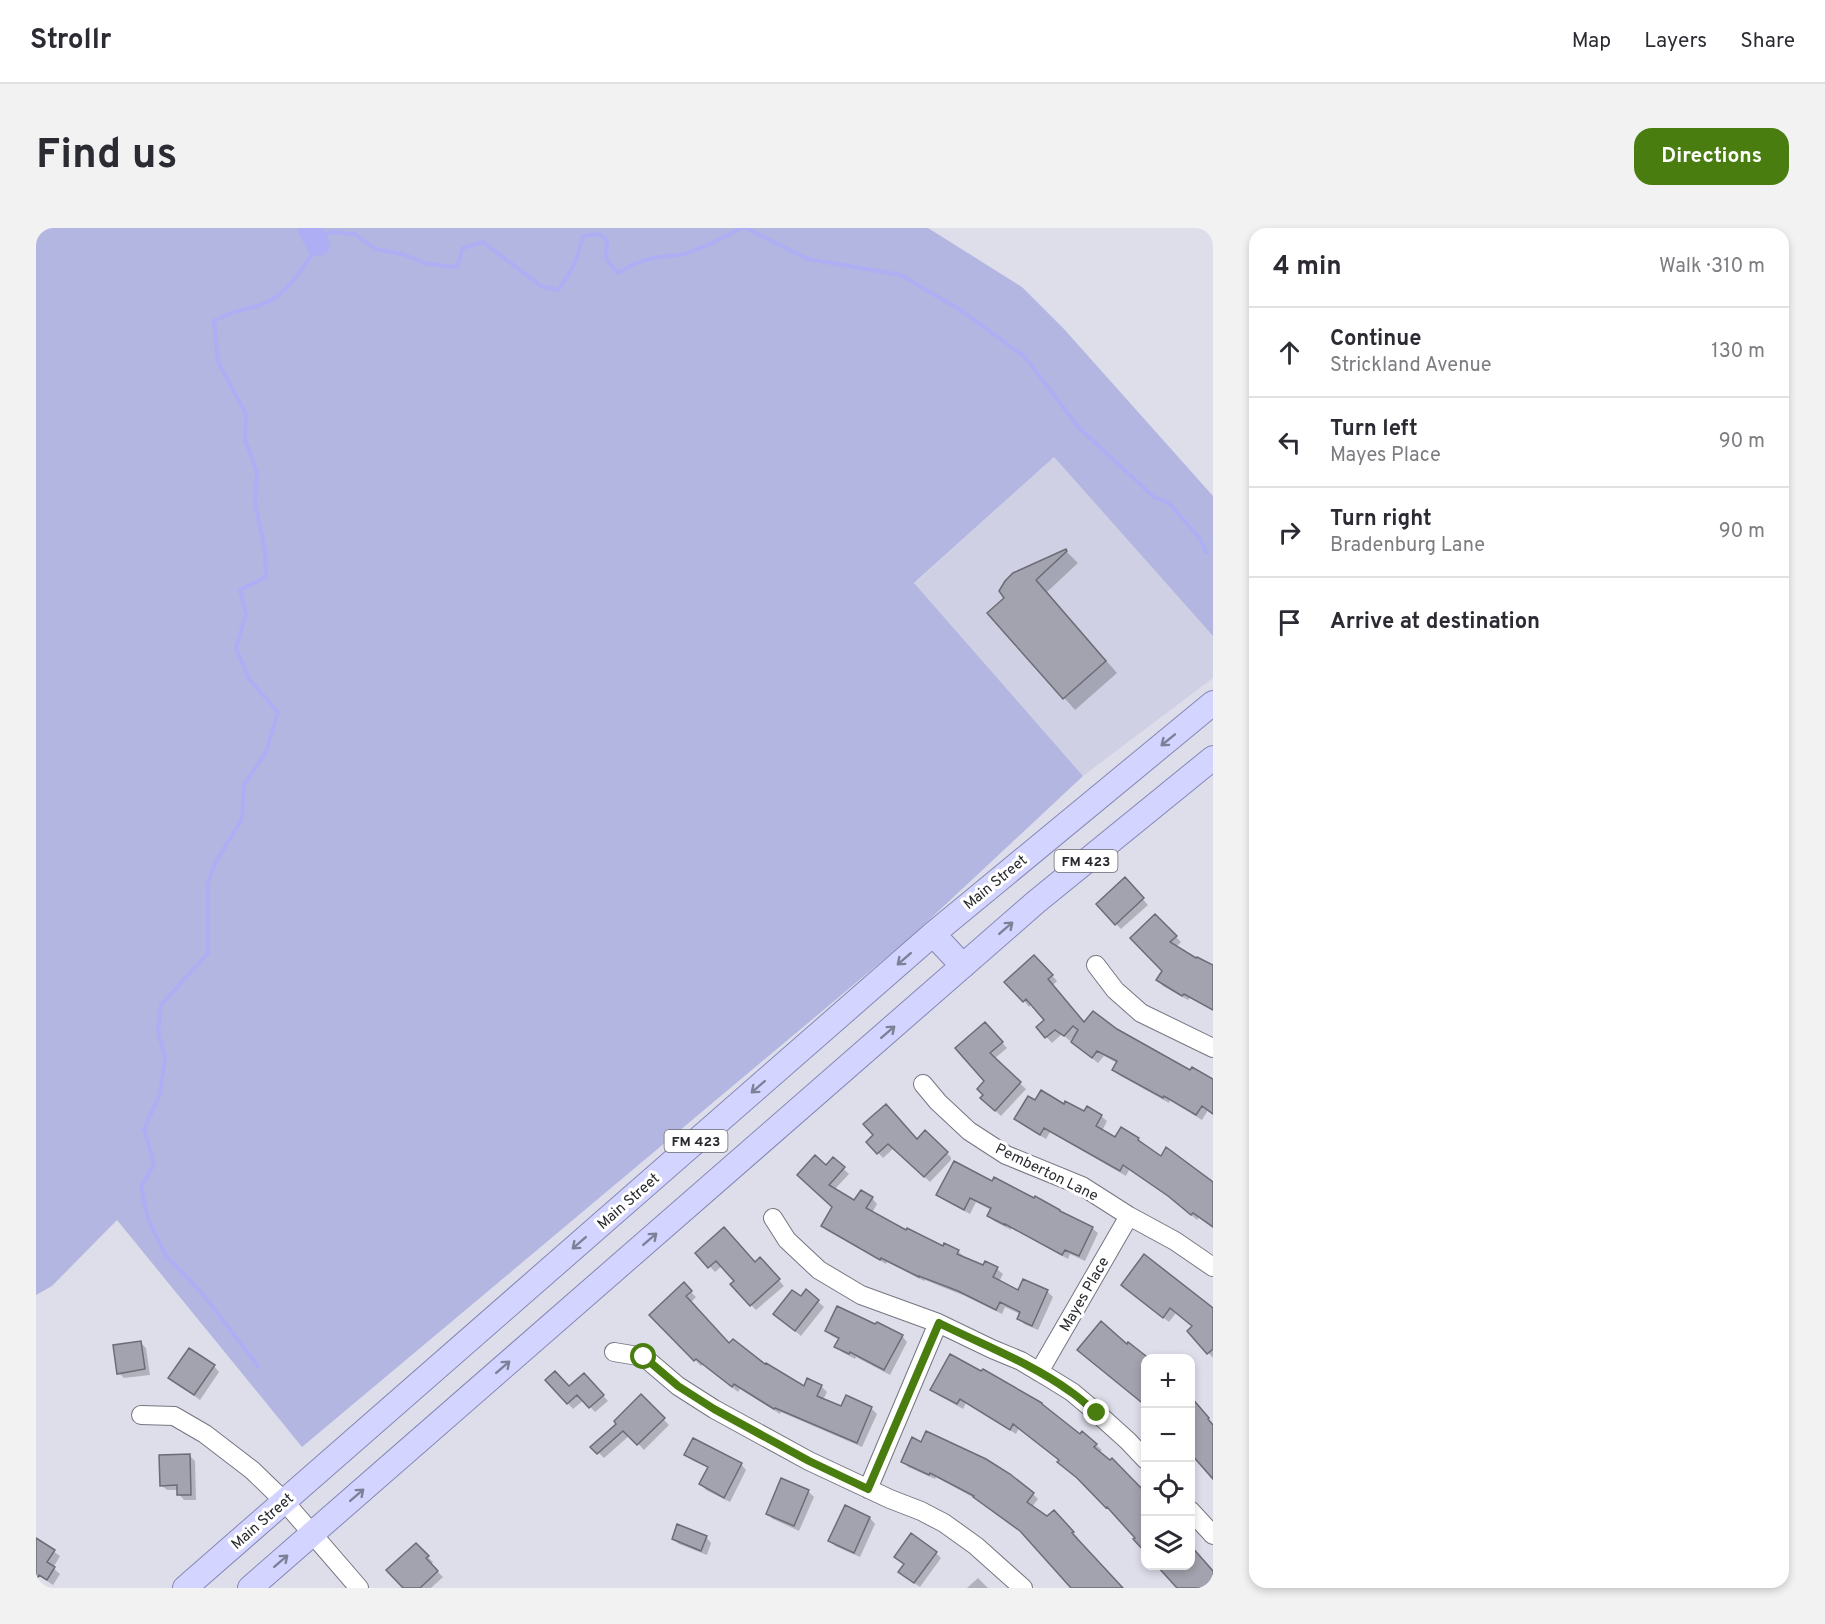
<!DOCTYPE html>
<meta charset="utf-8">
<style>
body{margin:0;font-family:Overpass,sans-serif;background:#f2f2f3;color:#2b2b33}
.controls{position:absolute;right:18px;bottom:18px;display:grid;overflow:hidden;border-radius:12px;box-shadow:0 3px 9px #0003}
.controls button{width:54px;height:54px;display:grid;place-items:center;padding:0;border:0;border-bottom:2px solid #e1e1e2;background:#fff;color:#2b2b33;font:30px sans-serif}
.stop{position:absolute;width:18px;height:18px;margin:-14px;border:4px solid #4a7d0f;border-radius:50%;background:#fff}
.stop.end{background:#4a7d0f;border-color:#fff;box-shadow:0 2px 6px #0008}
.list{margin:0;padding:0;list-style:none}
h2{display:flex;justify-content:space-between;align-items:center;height:78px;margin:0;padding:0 24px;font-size:26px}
h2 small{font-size:20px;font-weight:400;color:#7c7c81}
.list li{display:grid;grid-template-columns:39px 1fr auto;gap:18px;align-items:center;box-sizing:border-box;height:90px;padding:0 24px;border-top:2px solid #e1e1e2}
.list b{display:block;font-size:22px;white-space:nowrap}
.list p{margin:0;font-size:20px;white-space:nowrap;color:#7c7c81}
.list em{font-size:20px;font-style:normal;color:#7c7c81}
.icon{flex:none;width:33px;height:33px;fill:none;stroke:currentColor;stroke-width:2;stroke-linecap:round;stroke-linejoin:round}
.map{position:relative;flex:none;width:1177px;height:1360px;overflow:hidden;border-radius:18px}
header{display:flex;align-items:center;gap:36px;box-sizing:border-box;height:84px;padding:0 30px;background:#fff;border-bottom:2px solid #e1e1e2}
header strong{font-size:28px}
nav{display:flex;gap:33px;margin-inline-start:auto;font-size:21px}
.intro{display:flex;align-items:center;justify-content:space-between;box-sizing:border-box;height:144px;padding:0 36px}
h1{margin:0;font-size:42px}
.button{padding:15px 27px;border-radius:18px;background:#4a7d0f;color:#fff;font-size:21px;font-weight:700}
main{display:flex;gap:36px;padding:0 36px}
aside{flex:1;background:#fff;border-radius:18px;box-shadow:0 3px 9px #0003}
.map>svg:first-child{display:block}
.built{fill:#cfd0e3}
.green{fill:#b4b6e2}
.shadow{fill:#0003}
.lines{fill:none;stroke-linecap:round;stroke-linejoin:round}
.stream{stroke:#adaef3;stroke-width:4}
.river{stroke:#adaef3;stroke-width:24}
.building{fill:#a2a3ae;stroke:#6c6c77;stroke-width:1.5}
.minor-casing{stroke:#757681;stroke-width:20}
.major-casing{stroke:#8587b6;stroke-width:26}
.minor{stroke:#fff;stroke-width:18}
.major{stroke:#d3d4ff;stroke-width:24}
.oneway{stroke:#7e8097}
.route{stroke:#4a7d0f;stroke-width:8}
.labels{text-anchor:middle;stroke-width:6;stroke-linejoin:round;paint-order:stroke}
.shield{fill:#fff;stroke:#6a6b6d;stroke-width:1.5}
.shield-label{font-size:14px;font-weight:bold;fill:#2a2b2f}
.street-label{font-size:15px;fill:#2a2b2f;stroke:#fff}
</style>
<header>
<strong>Strollr</strong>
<nav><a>Map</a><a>Layers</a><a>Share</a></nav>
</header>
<div class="intro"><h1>Find us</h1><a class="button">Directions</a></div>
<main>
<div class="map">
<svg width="1177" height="1360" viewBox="0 0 1177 1360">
<rect width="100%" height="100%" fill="#dddeea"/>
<!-- built -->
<path class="built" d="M1018,229L1177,408V450L1047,548L878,356Z"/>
<!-- green -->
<path class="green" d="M0,0H892L986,59L1028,101L1177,268V408L1018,229L878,355L1047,548L877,707L266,1219L81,992L16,1058L0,1067Z"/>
<!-- shadow -->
<path class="shadow" d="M1030,323L1042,335L1011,364L1081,445L1039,482L953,385L970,370Z
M1094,657L1112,677L1085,701L1080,696Z
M1119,688L1145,714L1139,720L1161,732L1162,731L1177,739V783L1154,770L1152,772L1127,758L1122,752L1127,743Z
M1004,734L1021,753L1016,758L1049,796L1080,803L1155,844L1157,841L1177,854V886L1172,882L1166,892L1134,872L1133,875L1083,847L1078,842L1081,835L1068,828L1062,835L1042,819L1040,806L1034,813L1026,806L1016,815L1002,800L1010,792L996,776L993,779L988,773Z
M954,801L971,820L958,831L990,861L965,888L946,870L949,867L950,853Z
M999,874L1028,878L1048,885L1065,888L1071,893L1066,903L1079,911H1102L1125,930L1131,921L1177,957V999L1163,989L1161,992L1139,973L1093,942L1090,948L1014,904L1010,911L985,896L980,891Z
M889,905L915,929V932L894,954L858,920L847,930L832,914L881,913Z
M797,931L813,946L798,962L819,974L836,970L841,976L836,985L871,1004L907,1020L922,1023L928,1029L927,1030L948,1039L961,1041L967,1046L963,1054L983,1064L988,1053L1011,1063L1017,1069L1002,1102L988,1096L983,1090L984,1086L969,1079L966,1086L929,1068L889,1052L888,1053L851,1034L850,1036L792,1003L787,998L798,979L763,947L790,939Z
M956,955L1056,1000L1062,1005L1049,1033L1034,1026L1032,1031L975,1000V1002L958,993L952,988L955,982L940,974L934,986L908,972L902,967Z
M661,1025L729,1037L748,1058L720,1082L715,1077L700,1053L686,1038L679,1044Z
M648,1057L660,1069L655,1074L693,1117L768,1160L785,1158L791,1164L787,1172L806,1180H835L841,1186L826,1219L745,1184L744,1186L704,1161L702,1164L667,1136L665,1138L615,1087Z
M1092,1062L1177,1081V1130L1153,1103L1158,1099L1140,1085L1133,1094Z
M770,1063L788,1079L765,1108L739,1086L765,1070Z
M791,1103L866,1108L871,1114L854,1147L820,1129L819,1131L806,1124L800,1119L803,1112L796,1108Z
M105,1115L110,1120L114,1147L88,1150L83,1145Z
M178,1138L183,1144L164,1172L140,1155Z
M553,1152L572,1173L559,1184L548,1172L537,1181L511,1153L533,1160Z
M896,1162L1044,1208L1060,1217L1066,1222L1063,1225L1101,1310L1077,1283L1024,1232L983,1200L980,1206L930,1175L927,1181L902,1167Z
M605,1168L633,1197L608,1222L594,1207L568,1230L557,1219L582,1196Z
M1154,1171L1177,1197V1250L1154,1224Z
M650,1226L705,1236L710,1242L694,1274L670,1262L665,1256L673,1240L656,1232Z
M153,1227L159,1233L160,1272H148L143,1266V1262H131L125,1257Z
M867,1233L997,1266L1002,1271L996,1279L1011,1290H1024L1042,1310L1041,1312L1086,1360H1038L990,1307L940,1271L900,1249L899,1251L872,1239Z
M746,1252L772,1263L778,1269L763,1303L737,1291L731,1286Z
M810,1279L834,1290L839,1296L824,1329L799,1318L794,1313Z
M670,1309L675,1315L671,1327L643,1316L637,1311Z
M0,1311L24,1328L17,1340L24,1346L17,1357L0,1346Z
M380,1317L397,1334L395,1337L407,1349L395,1360H369L352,1342Z
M1154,1319L1177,1344V1360H1143L1123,1338H1154Z
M900,1325L905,1330L884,1359L869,1349V1336Z
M942,1350L952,1360H931Z"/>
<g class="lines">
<!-- stream -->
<path class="stream" d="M710,0L772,31L865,47L926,83L989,129L1043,200L1118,269L1133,275L1165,312L1170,324
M222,1138L166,1065L130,1028L112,991L105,959L118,936L108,901L124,866L129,829L122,804L125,777L172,725V655L179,635L206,591L208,557L230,524L242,484L213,451L200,420L210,386L204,362L230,349L229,323L219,275L221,245L209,211L210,186L182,134L178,93C184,90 190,87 195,85C211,80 226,79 240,69C263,52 274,25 293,4L319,6L339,21L366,26L392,36L421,39L427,20L447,14L505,58L522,62C537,42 541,32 547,8L563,6L571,12L570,31L582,45L600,35L617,30L649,26L674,16L706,0"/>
<!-- river -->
<path class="river" d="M273,0L282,16"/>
</g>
<!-- building -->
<path class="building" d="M1030,321L1031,323L1000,352L1070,433L1027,471L951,385L968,370L963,363L969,353L977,345Z
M1089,649L1108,670L1079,697L1060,676Z
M1119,686L1141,708L1134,714L1160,730L1161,729L1177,737V782L1148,766L1146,768L1120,752L1126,743L1094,710Z
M998,727L1017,747L1012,751L1048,794L1057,783L1081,801L1154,842L1156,839L1177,851V886L1166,878L1160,887L1128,868L1127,870L1076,842L1081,833L1061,823L1056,830L1035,814L1042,802L1037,798L1028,808L1019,802L1009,810L1000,799L1008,792L990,771L987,774L968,754Z
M949,794L967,814L954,825L985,854L959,883L944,870L947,867L941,861L948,853L919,820Z
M1005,862L1028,876L1029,873L1048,883L1051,878L1066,887L1060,898L1079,909L1085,899L1103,910L1102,912L1125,928L1130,919L1177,954V999L1157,985L1155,987L1132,968L1087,937L1084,943L1008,900L1004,907L978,891L992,868L999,872Z
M850,876L881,911L889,902L912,924L888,949L852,916L841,926L830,914L837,907L827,896Z
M779,927L790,937L797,929L809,939L793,957L818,972L825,962L837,969L830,980L870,1002L871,1000L907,1018L908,1015L923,1022L921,1026L947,1037L949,1033L962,1039L957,1049L982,1062L987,1051L1012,1062L996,1098L981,1091L984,1084L964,1074L960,1082L922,1063L883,1048V1049L845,1030L844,1032L785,998L796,979L761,947Z
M918,933L956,953L958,949L998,970L999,968L1024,982V983L1057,999L1043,1028L1029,1022L1026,1027L969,996V997L951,988L955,980L934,970L928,982L900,967Z
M688,999L719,1034L724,1029L744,1051L714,1078L694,1056L698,1053L680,1033L672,1040L659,1025Z
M1108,1026L1177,1080V1121L1171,1126L1151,1103L1156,1098L1134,1080L1127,1090L1085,1057Z
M648,1054L656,1063L650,1068L693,1115L697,1111L729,1136L730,1135L768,1158L771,1150L786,1157L781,1168L805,1178L810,1167L836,1179L821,1215L739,1180L738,1181L698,1156L696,1159L660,1131L658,1133L613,1087Z
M770,1061L783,1072L759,1103L737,1086L756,1062L765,1068Z
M801,1078L839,1096L841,1094L867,1107L848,1142L814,1124L813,1126L798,1119L803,1110L789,1103Z
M1065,1093L1091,1116L1092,1114L1110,1128V1178L1041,1122Z
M105,1113L109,1141L81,1146L77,1117Z
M153,1120L179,1137L158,1167L132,1150Z
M914,1126L945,1143L947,1141L1006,1175V1176L1044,1206L1046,1203L1061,1216L1058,1219L1074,1232L1076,1230L1110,1265V1325L1097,1311L1099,1310L1071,1279L1070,1280L1041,1250L1021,1234L1023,1232L977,1196L974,1202L924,1171L921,1176L894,1162Z
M519,1143L533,1158L548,1145L568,1167L553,1180L541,1167L531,1176L509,1152Z
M605,1166L629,1190L601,1217L587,1203L561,1226L554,1219L580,1196L578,1193Z
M1155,1169L1173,1190L1172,1191L1177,1197V1251L1155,1226Z
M890,1203L950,1231L974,1246L998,1265L991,1274L1011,1288L1018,1282L1038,1304L1036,1305L1087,1360H1035L984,1303L937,1269L938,1268L894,1245L893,1247L865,1234L876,1209L885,1214Z
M657,1210L706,1235L688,1270L663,1256L672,1239L648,1227Z
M154,1226L155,1267H141V1257L124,1258L123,1227Z
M745,1250L773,1262L758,1298L730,1286Z
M809,1277L834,1289L818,1325L792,1313Z
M641,1296L671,1308L665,1323L636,1311Z
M875,1305L901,1324L878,1355L862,1344L868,1336L858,1329Z
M0,1310L19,1322L11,1334L19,1339L11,1352L3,1347L0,1352Z
M380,1315L393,1328L390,1330L402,1343L384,1360H367L350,1342Z
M1155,1318L1177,1343V1360H1141L1121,1338H1155Z"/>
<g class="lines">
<defs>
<path id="minor" d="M1060,737L1079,762L1105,785L1177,820
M887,856L902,874L933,903L970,927L1046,958L1093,988L1139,1013L1177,1039
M737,990L751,1012L783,1042L825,1067L902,1095L956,1121L985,1133L1015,1151L1036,1164L1061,1185L1092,1213L1110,1232
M578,1124L608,1129L642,1158L678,1181L773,1233L854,1271L885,1283L908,1295L940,1318L987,1360
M1003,1144L1093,988
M105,1187L138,1188L169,1206L216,1242L248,1273L323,1360
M832,1261L902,1095
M1154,1282L1177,1307"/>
<path id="major" d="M897,706L927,738
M149,1360L897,706L1177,475
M214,1360L1000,674L1177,530"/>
</defs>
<!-- minor casing -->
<use href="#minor" class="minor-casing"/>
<!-- major casing -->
<use href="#major" class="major-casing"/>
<!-- minor -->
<use href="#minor" class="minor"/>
<!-- major -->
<use href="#major" class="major"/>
</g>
<!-- one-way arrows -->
<defs><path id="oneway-shaft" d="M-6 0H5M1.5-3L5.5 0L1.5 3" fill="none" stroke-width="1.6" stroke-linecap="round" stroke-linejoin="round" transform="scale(1.5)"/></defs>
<g class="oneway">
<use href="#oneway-shaft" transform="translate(1132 512) rotate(141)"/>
<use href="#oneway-shaft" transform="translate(970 700) rotate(-41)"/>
<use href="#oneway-shaft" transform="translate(868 731) rotate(139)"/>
<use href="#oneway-shaft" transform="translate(852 804) rotate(-41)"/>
<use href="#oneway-shaft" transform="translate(722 859) rotate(139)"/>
<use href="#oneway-shaft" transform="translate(614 1011) rotate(-41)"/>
<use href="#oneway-shaft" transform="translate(543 1015) rotate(139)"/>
<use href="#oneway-shaft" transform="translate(467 1139) rotate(-41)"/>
<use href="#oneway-shaft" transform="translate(321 1267) rotate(-41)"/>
<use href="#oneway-shaft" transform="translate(245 1333) rotate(-41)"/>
</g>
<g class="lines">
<!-- route -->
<path class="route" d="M608,1129L642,1158L678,1181L773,1233L832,1261L903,1095C947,1117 995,1135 1035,1164C1044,1170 1052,1178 1061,1185"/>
</g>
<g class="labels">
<!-- shield labels -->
<g class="shield">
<rect x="1018.5" y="622" width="63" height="22" rx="4.5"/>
<rect x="628.5" y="902" width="63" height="22" rx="4.5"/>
</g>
<g class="shield-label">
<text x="1050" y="638">FM 423</text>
<text x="660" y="918">FM 423</text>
</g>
<!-- street labels -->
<g class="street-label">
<text transform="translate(959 654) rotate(-39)" y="5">Main Street</text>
<text transform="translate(1011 944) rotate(26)" y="5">Pemberton Lane</text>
<text transform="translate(592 973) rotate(-41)" y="5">Main Street</text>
<text transform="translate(1048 1066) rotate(-60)" y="5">Mayes Place</text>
<text transform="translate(226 1293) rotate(-41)" y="5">Main Street</text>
</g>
</g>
</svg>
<div class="controls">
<button>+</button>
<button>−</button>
<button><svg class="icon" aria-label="locate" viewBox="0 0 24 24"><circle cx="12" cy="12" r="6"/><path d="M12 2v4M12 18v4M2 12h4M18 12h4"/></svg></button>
<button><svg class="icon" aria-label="layers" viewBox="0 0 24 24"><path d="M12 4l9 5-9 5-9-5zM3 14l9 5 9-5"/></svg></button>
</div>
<div class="stop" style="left:608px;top:1129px"></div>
<div class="stop end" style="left:1061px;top:1185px"></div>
</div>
<aside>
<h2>4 min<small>Walk · 310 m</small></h2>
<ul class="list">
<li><svg class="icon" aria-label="ahead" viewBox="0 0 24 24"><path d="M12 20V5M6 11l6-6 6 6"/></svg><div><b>Continue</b><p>Strickland Avenue</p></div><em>130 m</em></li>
<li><svg class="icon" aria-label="left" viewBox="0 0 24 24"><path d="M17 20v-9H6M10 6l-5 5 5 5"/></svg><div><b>Turn left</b><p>Mayes Place</p></div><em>90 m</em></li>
<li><svg class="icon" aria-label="right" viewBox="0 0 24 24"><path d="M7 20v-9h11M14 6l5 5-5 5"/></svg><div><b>Turn right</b><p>Bradenburg Lane</p></div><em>90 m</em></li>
<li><svg class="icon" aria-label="arrive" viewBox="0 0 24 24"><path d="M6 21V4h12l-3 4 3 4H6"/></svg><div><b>Arrive at destination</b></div></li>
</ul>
</aside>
</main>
